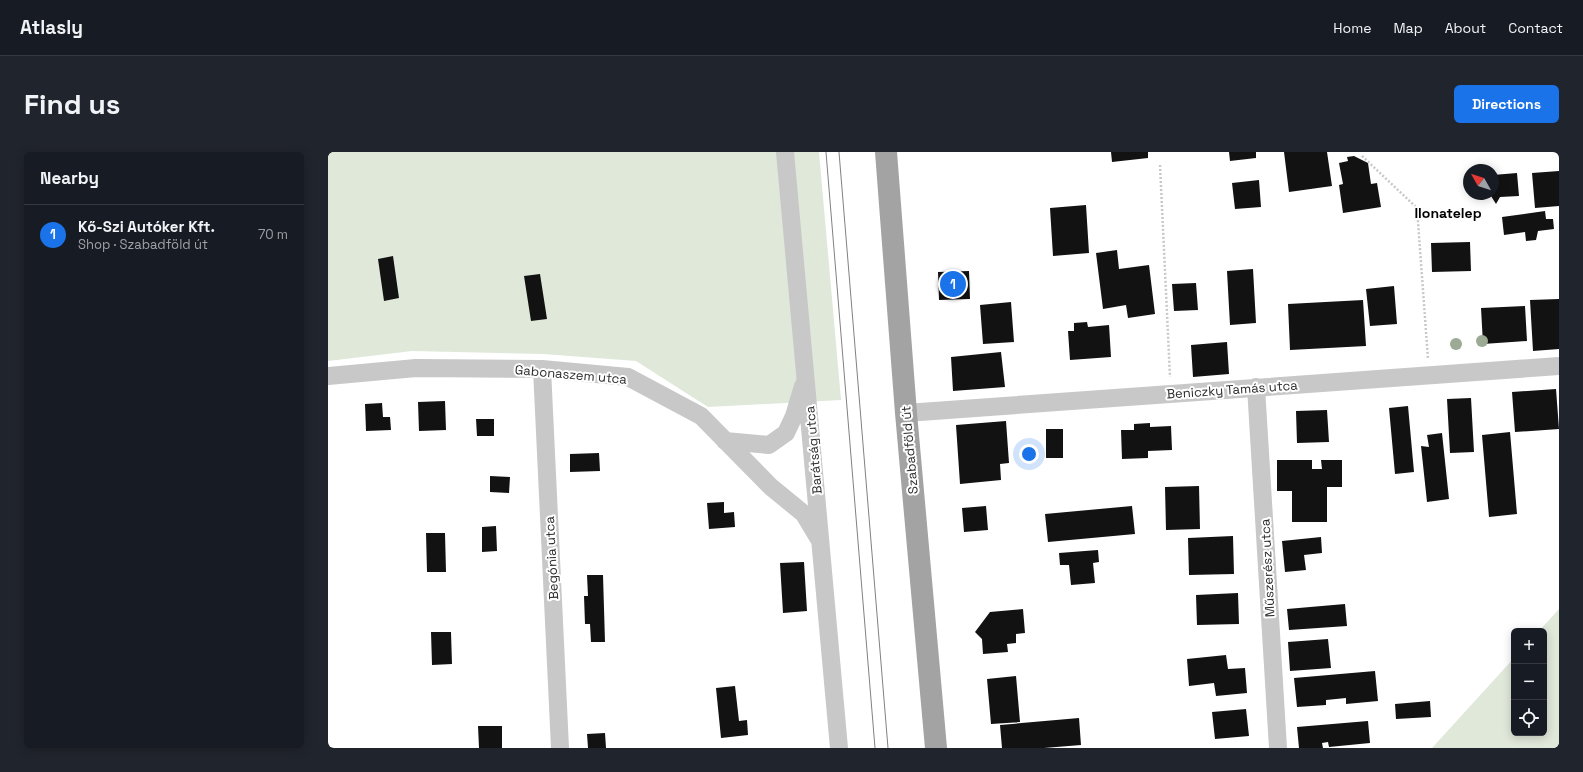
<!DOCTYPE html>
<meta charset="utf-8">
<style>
body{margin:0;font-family:"Space Grotesk",sans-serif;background:#20242c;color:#f1f3f6}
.controls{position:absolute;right:12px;bottom:12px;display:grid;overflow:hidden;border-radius:6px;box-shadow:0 2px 10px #0003}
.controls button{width:36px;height:36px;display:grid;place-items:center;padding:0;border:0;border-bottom:1px solid #363941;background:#171b24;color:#f1f3f6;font:20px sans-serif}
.compass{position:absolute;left:1135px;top:12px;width:36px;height:36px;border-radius:50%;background:#171b24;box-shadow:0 2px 10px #0003;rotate:309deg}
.you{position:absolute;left:701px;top:302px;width:14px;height:14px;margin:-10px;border:3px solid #fff;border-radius:50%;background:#1a73e8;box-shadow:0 0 0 6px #1a73e833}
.badge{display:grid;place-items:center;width:26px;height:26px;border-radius:50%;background:#1a73e8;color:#fff;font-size:13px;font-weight:700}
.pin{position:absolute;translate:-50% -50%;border:2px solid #fff;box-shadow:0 1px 4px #0006}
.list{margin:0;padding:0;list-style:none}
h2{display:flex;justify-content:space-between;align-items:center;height:52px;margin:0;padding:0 16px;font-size:17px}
h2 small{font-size:13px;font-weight:400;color:#9ea1a6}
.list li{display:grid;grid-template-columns:26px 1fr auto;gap:12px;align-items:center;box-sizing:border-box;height:60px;padding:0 16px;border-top:1px solid #363941}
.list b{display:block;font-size:15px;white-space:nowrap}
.list p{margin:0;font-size:13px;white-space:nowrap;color:#9ea1a6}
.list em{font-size:13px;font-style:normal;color:#9ea1a6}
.icon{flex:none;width:22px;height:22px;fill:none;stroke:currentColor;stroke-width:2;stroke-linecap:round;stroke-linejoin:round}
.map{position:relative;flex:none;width:1231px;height:596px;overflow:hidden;border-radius:6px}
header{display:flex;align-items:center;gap:24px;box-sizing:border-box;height:56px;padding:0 20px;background:#171b24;border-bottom:1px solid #363941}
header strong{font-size:19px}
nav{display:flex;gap:22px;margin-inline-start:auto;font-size:14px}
.intro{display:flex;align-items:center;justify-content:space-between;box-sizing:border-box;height:96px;padding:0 24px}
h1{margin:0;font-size:28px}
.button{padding:10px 18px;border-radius:6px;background:#1a73e8;color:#fff;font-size:14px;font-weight:700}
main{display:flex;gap:24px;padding:0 24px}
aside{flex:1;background:#171b24;border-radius:6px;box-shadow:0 2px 10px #0003}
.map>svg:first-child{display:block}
.green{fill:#e0e8da}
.building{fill:#121212}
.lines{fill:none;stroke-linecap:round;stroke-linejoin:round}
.path{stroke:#c8c8c8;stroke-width:2.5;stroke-dasharray:2 2;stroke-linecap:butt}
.minor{stroke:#c8c8c8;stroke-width:18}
.major{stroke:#a3a3a3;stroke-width:22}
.tram{stroke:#808080;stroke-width:1}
.tree{fill:#9ca994}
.labels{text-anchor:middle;stroke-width:4;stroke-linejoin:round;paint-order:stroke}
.street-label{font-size:13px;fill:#2b2b2b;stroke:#fff}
.neighbourhood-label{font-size:14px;font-weight:bold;fill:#000;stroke:#fff}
</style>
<header>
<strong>Atlasly</strong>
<nav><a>Home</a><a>Map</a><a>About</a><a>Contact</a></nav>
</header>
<div class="intro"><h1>Find us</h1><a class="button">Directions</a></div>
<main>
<aside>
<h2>Nearby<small></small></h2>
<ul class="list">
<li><span class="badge">1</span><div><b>Kő-Szi Autóker Kft.</b><p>Shop · Szabadföld út</p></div><em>70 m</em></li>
</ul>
</aside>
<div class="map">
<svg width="1231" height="596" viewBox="0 0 1231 596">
<rect width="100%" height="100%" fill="#fff"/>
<!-- green -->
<path class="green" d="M0,0H491L513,248L380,255L308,209L215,202L84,199L0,209Z
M1231,457V596H1104L1186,506V581H1216V479H1211Z"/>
<!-- building -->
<path class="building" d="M783,0H820V6L784,10Z
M901,0H928V6L902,9Z
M956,0H999L1004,34L961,40Z
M1026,4L1040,11L1043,32L1049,31L1053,55L1015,61L1011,33L1015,32L1011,11L1020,9L1019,5Z
M1231,19V54L1207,56L1204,21Z
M1189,21L1191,44L1172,45L1168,52L1163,44L1153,45V42H1165V23Z
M931,28L933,55L907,57L904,31Z
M758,53L761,101L725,104L722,56Z
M1217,59L1218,67H1225L1226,77L1210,79L1208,88L1198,89L1197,80L1176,83L1174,65Z
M1142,90L1143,119L1104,120L1103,91Z
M789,98L791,117L821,113L827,162L800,166L798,153L775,157L768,101Z
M65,104L71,146L56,149L50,107Z
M925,117L928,171L902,173L899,119Z
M641,119L642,147L611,148L610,120Z
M212,122L219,167L203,169L196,124Z
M868,131L870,158L846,159L844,132Z
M1066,134L1069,172L1042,174L1038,137Z
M1231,147V197L1205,199L1202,148Z
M1035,148L1038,194L962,198L960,152Z
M683,150L686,190L655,192L652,153Z
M1197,154L1199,189L1155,192L1153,156Z
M759,170L760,175L781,173L783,205L742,208L740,179H746V171Z
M899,190L901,222L865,225L863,193Z
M673,200L677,235L625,239L623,205Z
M1228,237L1231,277L1187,280L1184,240Z
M1143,246L1146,300L1122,301L1119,247Z
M117,249L118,278L91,279L90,250Z
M54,251L55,265H62L63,278L38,279L37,252Z
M1080,254L1086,320L1067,322L1061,256Z
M999,258L1001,290L969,291L968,259Z
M148,267H166V284H149Z
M678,269L681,311L672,312L673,328L632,332L628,273Z
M822,271V275L843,274L844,298L820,299V306L794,307L793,278H806V272Z
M718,277H735V306H718Z
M1182,280L1189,362L1161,365L1154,283Z
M1114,281L1121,347L1099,350L1093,294L1101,295L1099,283Z
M271,301L272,319L242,320V302Z
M949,308H984V317H994L993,308H1014V335H999V370H964V339H949Z
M162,324L182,325L181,341L162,340Z
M871,334L872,377L838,378L837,335Z
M396,350V361L406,360L407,375L381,377L379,351Z
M658,354L660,378L636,380L634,356Z
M804,354L807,382L720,390L717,362Z
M168,374L169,399L154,400V375Z
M98,381H117L118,420H99Z
M905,384L906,422L861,423L860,386Z
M993,385L994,401L976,403L978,418L957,420L954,389Z
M770,398L771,410L765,411L767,431L743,433L741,413H732L731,401Z
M476,410L479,459L455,461L452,411Z
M259,423H275L277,490H263L262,472H257L256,444H260Z
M910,441L911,472L869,473L868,443Z
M1017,452L1019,474L961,478L959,457Z
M695,457L697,481L688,482V491L679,492L680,500L655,502L654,487L647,480L662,460Z
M103,480H123L124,512L104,513Z
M1000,487L1003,516L962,519L960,490Z
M898,503L900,517L917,516L919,541L888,544L886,531L861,534L859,507Z
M1047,519L1050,549L1018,552V546L998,548V553L969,555L966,526Z
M688,524L692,570L663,572L659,527Z
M407,534L411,569L419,568L420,583L393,586L388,536Z
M1102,549L1103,565L1068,567L1067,552Z
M918,557L921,584L887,587L884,560Z
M751,566L753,593L716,596H674L672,573Z
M1040,569L1042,591L1001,595L1000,590L994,591L995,596H971L969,575Z
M150,574H174V596H151Z
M277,581L278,596H260L259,582Z"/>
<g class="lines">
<!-- path -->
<path class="path" d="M1034,4L1089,56L1100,207
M832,13L842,225"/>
<!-- minor -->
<path class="minor" d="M457,0L511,596
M214,217L232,596
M0,224L88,216L214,217L300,225L373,264L443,335L476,362L491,387
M928,235L950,596
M578,261L1231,214
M397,289L441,293L458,281L466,264L475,234"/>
<!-- major -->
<path class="major" d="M558,0L578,261L608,596"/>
<!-- tram -->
<path class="tram" d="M498,0L547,596
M511,0L560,596"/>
</g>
<!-- trees -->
<g class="tree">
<circle cx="1154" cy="189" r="6"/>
<circle cx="1128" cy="192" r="6"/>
</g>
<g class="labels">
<!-- street labels -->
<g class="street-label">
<text transform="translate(243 222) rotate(5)" y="5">Gabonaszem utca</text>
<text transform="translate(904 237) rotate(-4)" y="5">Beniczky Tamás utca</text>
<text transform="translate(485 298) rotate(-95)" y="5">Barátság utca</text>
<text transform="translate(581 298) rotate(-95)" y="5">Szabadföld út</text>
<text transform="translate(223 406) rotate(-93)" y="5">Begónia utca</text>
<text transform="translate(939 416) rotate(-93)" y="5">Műszerész utca</text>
</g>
<!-- neighbourhood labels -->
<g class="neighbourhood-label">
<text x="1120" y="66">Ilonatelep</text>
</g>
</g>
</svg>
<div class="controls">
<button>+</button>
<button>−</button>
<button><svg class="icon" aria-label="locate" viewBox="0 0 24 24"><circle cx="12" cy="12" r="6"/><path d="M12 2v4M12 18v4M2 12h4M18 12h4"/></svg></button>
</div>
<svg class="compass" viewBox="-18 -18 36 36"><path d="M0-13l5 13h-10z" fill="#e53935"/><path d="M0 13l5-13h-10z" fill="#9ea1a6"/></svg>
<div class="you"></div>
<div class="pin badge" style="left:625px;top:132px">1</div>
</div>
</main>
